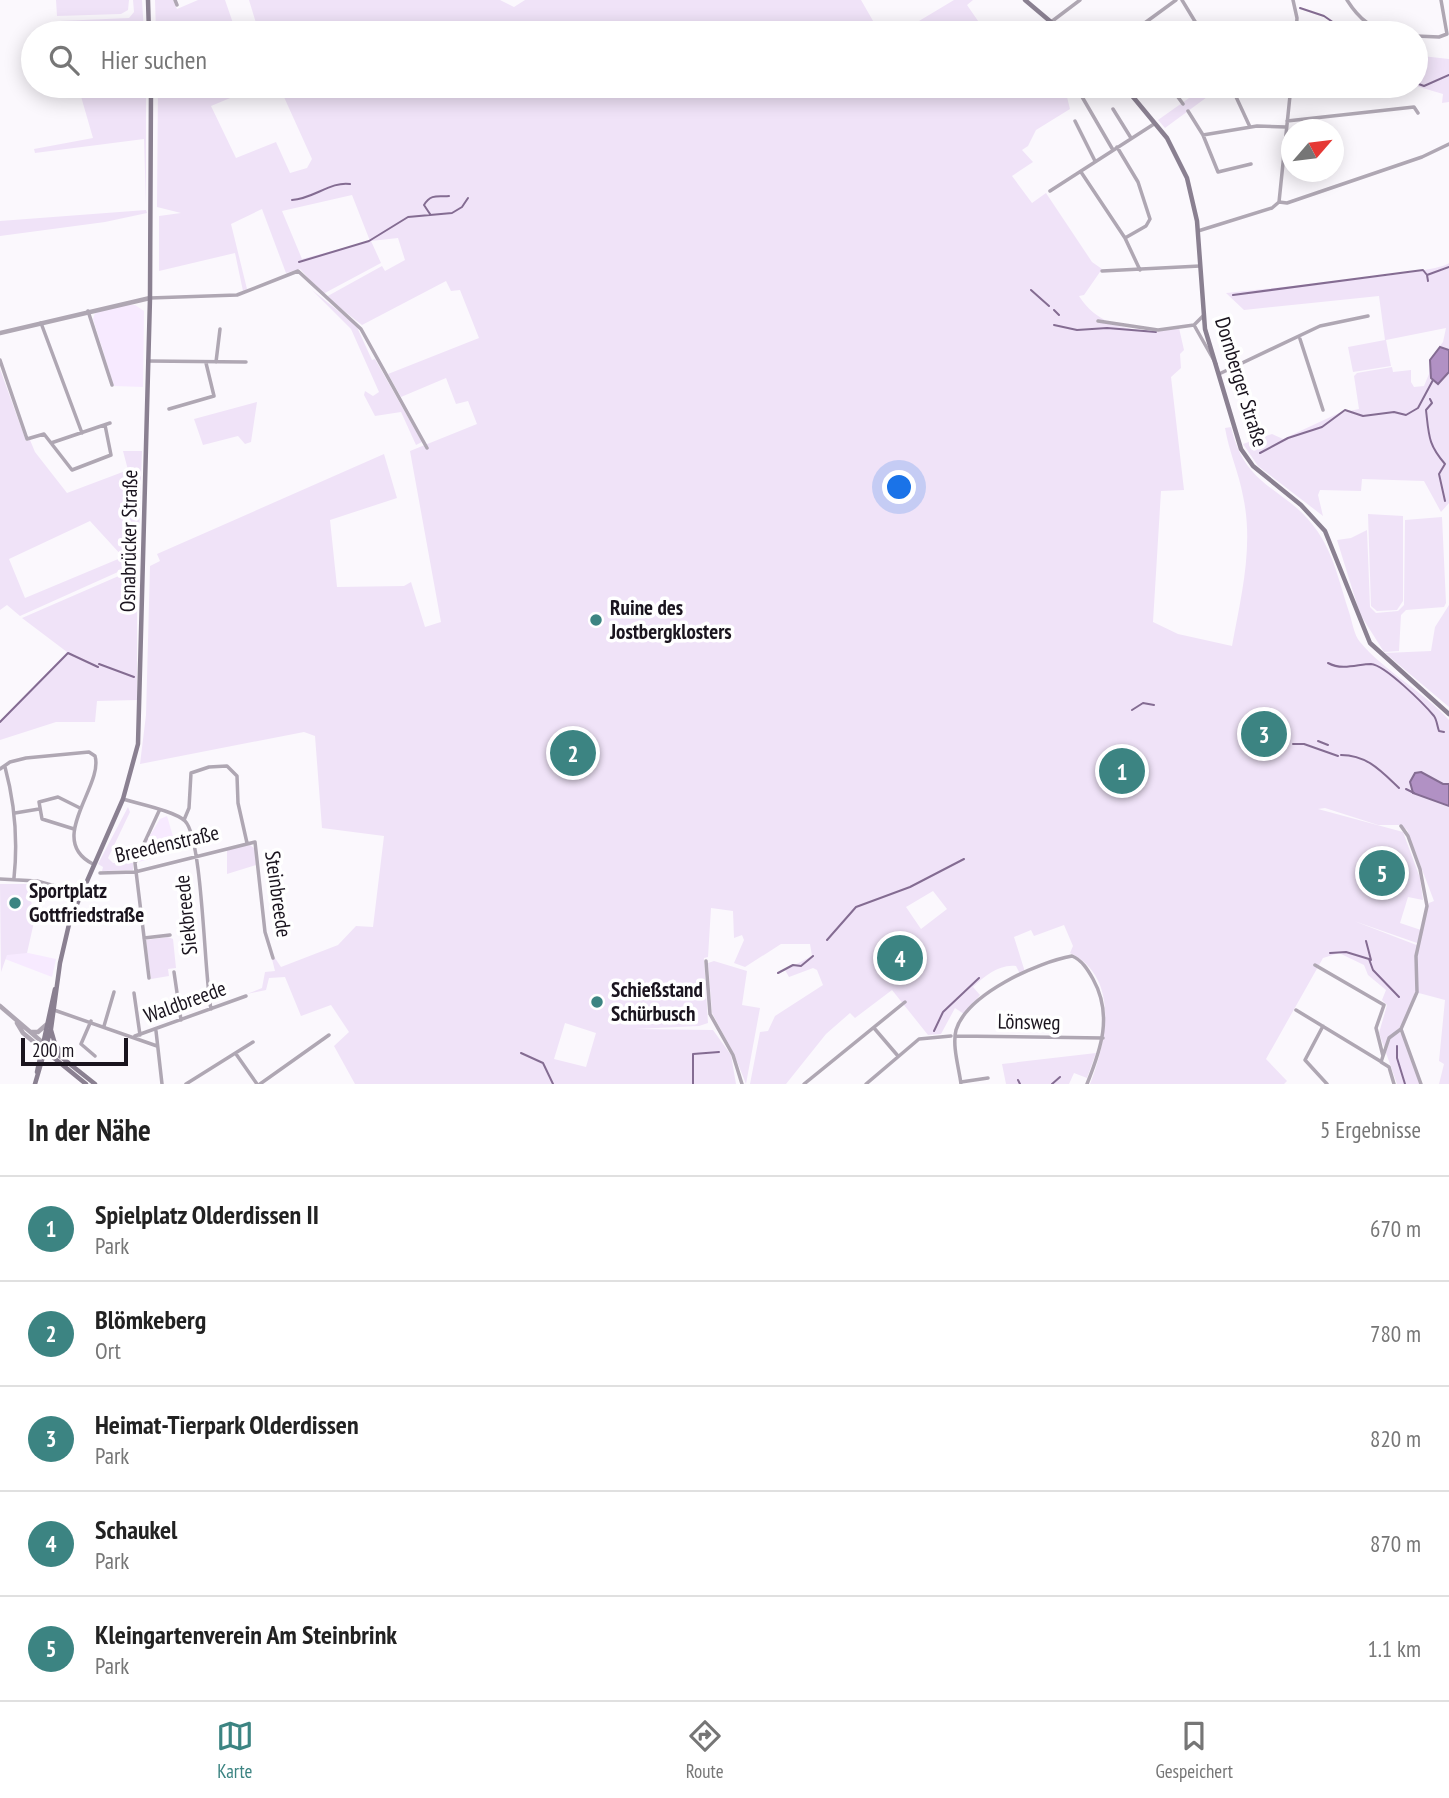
<!DOCTYPE html>
<html lang="de">
<meta charset="utf-8">
<style>
body{margin:0;font-family:"PT Sans Narrow",sans-serif;background:#f2f2f2;color:#222}
.compass{position:absolute;left:1281px;top:119px;width:63px;height:63px;border-radius:50%;background:#fff;box-shadow:0 4px 18px #0003;rotate:62deg}
.scale{position:absolute;left:21px;bottom:18px;width:107px;box-sizing:border-box;padding-left:7px;border:4px solid #1a141e;border-top:0;font-size:19px;line-height:24px;white-space:nowrap;color:#1a141e;-webkit-text-stroke:5px #fff;paint-order:stroke}
.you{position:absolute;left:900px;top:488px;width:24px;height:24px;margin:-18px;border:5px solid #fff;border-radius:50%;background:#1a73e8;box-shadow:0 0 0 10px #1a73e833}
.badge{display:grid;place-items:center;width:46px;height:46px;border-radius:50%;background:#3c8482;color:#fff;font-size:23px;font-weight:700}
.pin{position:absolute;translate:-50% -50%;border:4px solid #fff;box-shadow:0 2px 7px #0006}
.list{margin:0;padding:0;list-style:none}
h2{display:flex;justify-content:space-between;align-items:center;height:91px;margin:0;padding:0 28px;font-size:30px}
h2 small{font-size:23px;font-weight:400;color:#767676}
.list li{display:grid;grid-template-columns:46px 1fr auto;gap:21px;align-items:center;box-sizing:border-box;height:105px;padding:0 28px;border-top:2px solid #e0e0e0}
.list b{display:block;font-size:26px;white-space:nowrap}
.list p{margin:0;font-size:23px;white-space:nowrap;color:#767676}
.list em{font-size:23px;font-style:normal;color:#767676}
.icon{flex:none;width:38px;height:38px;fill:none;stroke:currentColor;stroke-width:2;stroke-linecap:round;stroke-linejoin:round}
.map{position:relative;flex:none;width:1449px;height:1084px;overflow:hidden}
.search{position:absolute;background:#fff;box-shadow:0 4px 18px #0003;left:21px;right:21px;top:21px;height:77px;display:flex;align-items:center;gap:18px;box-sizing:border-box;padding:0 24px;border-radius:38px;color:#767676;font-size:26px}
.sheet{height:616px;background:#fff}
nav{display:flex;justify-content:space-around;align-items:center;box-sizing:border-box;height:98px;border-top:2px solid #e0e0e0;background:#fff;font-size:19px;color:#767676}
nav a{display:grid;justify-items:center;gap:4px}
nav .on{color:#3c8482}
.map>svg:first-child{display:block}
.built{fill:#f7eaff}
.green{fill:#f0e3f8;fill-rule:evenodd}
.water{fill:#b191c4;stroke:#846c92;stroke-width:2}
.lines{fill:none;stroke-linecap:round;stroke-linejoin:round}
.stream{stroke:#846c92;stroke-width:2}
.minor{stroke:#afa7b3;stroke-width:3.5}
.tertiary{stroke:#afa7b3;stroke-width:4.5}
.secondary{stroke:#8a8091;stroke-width:4.5}
.poi-dot{fill:#3c8482;stroke:#fff;stroke-width:2.5}
.labels{text-anchor:middle;stroke-width:7;stroke-linejoin:round;paint-order:stroke}
.street-label{font-size:21px;fill:#1a141e;stroke:#fff}
.poi-label{font-size:21px;font-weight:bold;fill:#1a141e;stroke:#fff;text-anchor:start}
</style>
<div class="map">
<svg width="1449" height="1084" viewBox="0 0 1449 1084">
<rect width="100%" height="100%" fill="#fbf8fd"/>
<!-- built -->
<path class="built" d="M125,305H135L144,311L143,387L114,386L93,319L95,313Z
M167,816L177,850L139,862L143,847L160,819Z
M19,951L56,959L52,977L5,959L7,954Z"/>
<!-- green -->
<path class="green" d="M56,0H129L128,10L121,14L57,16Z
M133,0H142L144,33H63L60,21L129,18L134,12Z
M155,0H173L177,9L198,0H225L234,26L215,33H156Z
M249,0H500L514,7L525,0H861L880,33H259Z
M954,0H973L967,5L985,31L899,33Z
M1422,56L1449,59V102L1442,103L1443,94L1416,86Z
M78,86H146V205L144,139L35,153L34,149L93,138Z
M158,86H259L211,106L236,158L276,142L290,173L307,168L312,159L279,86H1010L1013,89L1017,86H1059L1062,91L1065,89L1070,109L1036,130L1028,146L1022,150L1033,162L1012,176L1032,203L1046,193L1092,262L1102,269L1084,295L1079,296C1101,331 1142,333 1179,328L1184,350L1180,354L1181,368L1171,377L1184,490L1161,491L1153,622L1178,634L1232,646C1241,597 1254,546 1243,496C1239,473 1229,452 1225,428L1231,427C1246,491 1287,486 1318,532C1334,555 1340,585 1349,612C1352,621 1354,635 1360,642C1384,671 1423,691 1449,720V1084H1439L1444,1064L1439,1061L1445,1000L1415,992L1402,1026L1397,1030L1402,1035L1420,1084H1397L1379,1033L1387,1005L1382,1000L1386,990L1368,975L1364,965L1339,953L1323,958L1266,1059L1287,1081L1284,1084H1090C1106,1043 1121,978 1070,953L1073,946L1064,925L1034,936L1031,930L1014,937L1025,972L1020,974L1016,966C999,964 985,976 973,987L980,995L964,1014L955,1008L941,1034L928,1035L892,990L855,1018L850,1013L826,1034L786,1084H750L760,1032L768,1031L775,1016L823,985L817,970L813,968L789,977L785,970L812,956L810,944H781L745,967L734,963L744,940L742,935L734,938L733,911L711,908L708,957L704,958L708,1023L699,1026L635,1029L713,1030L731,1055L736,1084H355L334,1046L349,1032L331,1005L301,1016L285,977L269,978L266,990L247,994L262,988L265,972L275,971L272,959L275,958L281,967L338,945L356,926L373,927L384,836L322,828L315,736L304,732L140,764L146,715L150,566L160,561L157,554L384,454L397,498L330,520L337,587L404,586L411,582L425,627L441,622L410,451L477,424L468,401L456,404L446,378L401,397L388,374L479,338L460,290L451,291L446,281L362,325L326,297L382,266L385,271L405,260L398,238L371,241L381,263L323,294L300,269L286,273L262,209L231,224L247,289L243,291L235,253L159,271V216L181,213L157,207ZM352,195L370,241L302,259L282,211ZM1325,808L1378,825H1400L1407,830L1434,901L1429,903L1419,946L1354,921L1417,943L1421,930L1400,923L1408,897L1423,900L1420,878L1403,832L1318,809ZM933,891L947,909L921,929L906,907ZM565,1023L596,1033L586,1067L554,1059Z
M1206,86H1222L1165,128L1158,120Z
M146,210L147,213L105,222L0,236V221Z
M1449,263V503L1441,512L1424,481L1362,479L1361,491L1320,490L1318,495L1323,516L1258,466L1243,444L1272,434L1283,439L1339,413L1359,409L1354,376L1357,373L1392,367L1393,372L1411,370V382L1414,387L1424,386L1429,374V360L1443,342L1446,328L1386,340L1391,366L1353,372L1348,347L1385,340L1379,296L1244,310L1226,293C1255,289 1439,274 1449,263Z
M312,290L356,325L372,360L375,359L422,442L416,445L401,412L375,416L364,395L365,391L373,396L379,392L351,329Z
M0,369L26,441L30,440L35,452L67,493L128,470L123,451H142L138,563L20,616L7,605L0,610ZM90,521L123,557L25,598L9,559Z
M257,402L251,442L245,444L238,436L203,445L194,419Z
M1368,514L1403,516V601L1397,610L1377,611L1371,606Z
M1442,517L1446,603L1444,607L1406,610L1401,615L1399,651L1384,652L1360,614L1337,540L1351,538L1367,530L1370,607L1376,613L1398,611L1404,605L1405,520Z
M137,568V700L97,701L95,722H56L0,740V721L67,652L22,618Z
M1449,605V707L1385,653L1431,651L1435,627Z
M128,807L130,812L108,858L113,863H133V870L102,871L103,867L98,864Z
M249,844L255,849L256,865L227,874V848Z
M0,884H29L34,922L27,953L7,955L1,972Z
M168,937L173,939L176,968L168,969L169,976L151,979L146,940Z
M714,961L747,971L742,1005L760,1008L746,1084L734,1054L712,1013L708,963Z
M1096,1053L1087,1078L1074,1073L1069,1084H1006L1002,1064Z"/>
<!-- water -->
<path class="water" d="M1440,347L1449,350V372L1438,384L1431,378L1430,360Z
M1421,772L1443,784H1449V806L1413,793L1410,782L1415,773Z"/>
<g class="lines">
<!-- stream -->
<path class="stream" d="M1300,8L1324,16L1337,25
M1416,83L1424,86L1449,75
M292,200C313,199 331,181 350,184
M430,214L424,205C431,193 439,197 449,196
M299,262L369,241L408,217L452,213L462,207L468,198
M1428,281L1427,275L1449,267
M1031,290L1049,306
M1233,295L1423,270L1427,275
M1054,310L1059,315
M1054,325L1077,330L1107,328L1156,332
M1430,399L1432,403L1426,410C1429,436 1428,444 1445,464L1439,474L1445,501
M1260,453L1288,438L1322,427L1345,410L1363,416L1394,412L1406,415L1418,408L1433,380
M1328,663C1343,671 1358,664 1371,664C1385,665 1424,704 1434,716C1437,720 1437,726 1439,731L1444,732
M99,664L134,677
M1132,710L1143,703L1154,705
M0,722L68,653L98,667
M1318,741L1328,745
M1293,744H1304L1338,756
M1341,755C1367,755 1381,771 1399,788
M1406,789L1414,793
M827,940L856,907L910,887L964,859
M1366,941L1371,960
M1330,953L1346,952L1369,959L1373,970L1399,997
M778,973L793,965L801,966L813,956
M934,1031L943,1012L979,978
M1397,1046V1058L1405,1084
M521,1053L543,1063L553,1084
M1018,1080L1020,1084
M693,1084V1054L719,1052
M1052,1084L1060,1077"/>
<!-- minor -->
<path class="minor" d="M175,0L177,5
M1182,0L1202,33
M1293,0L1297,18L1296,33
M1347,0C1359,19 1372,30 1395,33
M1051,22L1080,0
M1131,33L1176,0
M1416,36L1439,37L1447,34L1441,0
M1170,86L1183,104
M1231,86L1250,127
M1081,95L1113,150
M1113,109L1131,138
M1188,111L1203,135L1218,172L1251,164
M1075,121L1095,161
M1287,121L1414,107L1418,113
M1203,135L1257,126L1286,127
M1117,147L1138,182L1150,219L1146,226L1125,238
M1081,172L1125,238L1140,270
M1050,191L1154,124
M1279,202L1287,203L1422,157L1449,144
M1198,231L1272,208L1279,202L1291,86
M1102,271L1200,266
M150,298L237,295L298,271L361,329L427,448
M88,311L112,385
M1098,321L1158,330L1194,325L1204,315
M41,323L82,433
M1194,325L1216,364
M1300,339L1323,410
M0,360L27,439L44,434L72,470L111,455L105,425
M148,361L246,362
M216,362L220,329
M1219,374L1320,326L1368,316
M169,409L214,396L206,363
M51,443L110,423
M5,767C15,804 18,840 14,878
M0,769L10,762L26,758L89,752L95,756C104,786 45,840 93,864
M123,799C138,804 175,811 185,821C203,839 204,975 211,1009
M15,813L39,809
M184,820L189,808L191,773L209,767L227,766L237,776L238,803L247,843
M74,829L42,819L39,802L58,797L80,808
M100,873L135,872L255,842L265,932L273,958
M0,879L37,881L80,893
M144,938L170,935
M706,961L710,1014L733,1055L742,1084
M1315,965L1384,1005L1376,1028L1383,1056L1381,1062L1389,1067L1394,1084
M174,972L181,1020
M149,978L135,863L159,811
M134,993L140,1035
M54,1010L157,1046
M1296,1010L1380,1061
M91,1021L81,1044L95,1056
M104,1026L114,992
M1323,1026L1305,1060L1327,1084
M874,1028L898,1056
M1401,1029L1421,1084
M156,1031L162,1084
M135,1036L246,996
M955,1036L1103,1038
M236,1054L257,1084
M1383,1056L1389,1038L1401,1029L1417,992L1416,956L1427,906L1420,869L1408,836L1401,826
M961,1082L988,1078
M186,1084L253,1042
M260,1084L329,1035
M804,1084L905,1002
M866,1084L919,1039L951,1036
M961,1084C959,1068 952,1046 956,1030C967,994 1038,962 1072,956C1082,960 1088,970 1093,979C1113,1015 1101,1049 1087,1084"/>
<!-- tertiary -->
<path class="tertiary" d="M0,333L150,298
M0,1006L42,1042
M17,1023L23,1033L41,1048
M31,1032H38L46,1025"/>
<!-- secondary -->
<path class="secondary" d="M148,0L149,33
M1025,0L1064,33
M1124,86L1167,138L1187,178L1197,221L1205,329L1241,449L1253,466L1301,505L1325,531L1370,643L1449,714
M51,1030L55,1044L64,1056
M46,1045L95,1084
M43,1049L86,1084
M37,1072L55,989
M35,1084L51,1029L60,963L70,920L123,799L138,744L150,298L151,86"/>
</g>
<!-- markers -->
<g class="poi-dot">
<circle cx="596" cy="620" r="7"/>
<circle cx="15" cy="903" r="7"/>
<circle cx="597" cy="1002" r="7"/>
</g>
<g class="labels">
<!-- street labels -->
<g class="street-label">
<text transform="translate(1241 382) rotate(73)" y="7">Dornberger Straße</text>
<text transform="translate(129 541) rotate(-89)" y="7">Osnabrücker Straße</text>
<text transform="translate(167 844) rotate(-13)" y="7">Breedenstraße</text>
<text transform="translate(278 894) rotate(82)" y="7">Steinbreede</text>
<text transform="translate(186 915) rotate(-96)" y="7">Siekbreede</text>
<text transform="translate(185 1002) rotate(-20)" y="7">Waldbreede</text>
<text transform="translate(1029 1022) rotate(1)" y="7">Lönsweg</text>
</g>
<!-- poi labels -->
<g class="poi-label">
<text x="610" y="615">Ruine des<tspan x="610" dy="24">Jostbergklosters</tspan></text>
<text x="29" y="898">Sportplatz<tspan x="29" dy="24">Gottfriedstraße</tspan></text>
<text x="611" y="997">Schießstand<tspan x="611" dy="24">Schürbusch</tspan></text>
</g>
</g>
</svg>
<svg class="compass" viewBox="-18 -18 36 36"><path d="M0-13l5 13h-10z" fill="#e53935"/><path d="M0 13l5-13h-10z" fill="#767676"/></svg>
<div class="scale">200 m</div>
<div class="you"></div>
<div class="pin badge" style="left:1122px;top:771px">1</div>
<div class="pin badge" style="left:573px;top:753px">2</div>
<div class="pin badge" style="left:1264px;top:734px">3</div>
<div class="pin badge" style="left:900px;top:958px">4</div>
<div class="pin badge" style="left:1382px;top:873px">5</div>
<div class="search"><svg class="icon" aria-label="search" viewBox="0 0 24 24"><circle cx="10" cy="10" r="6"/><path d="M15 15l6 6"/></svg>Hier suchen</div>
</div>
<section class="sheet">
<h2>In der Nähe<small>5 Ergebnisse</small></h2>
<ul class="list">
<li><span class="badge">1</span><div><b>Spielplatz Olderdissen II</b><p>Park</p></div><em>670 m</em></li>
<li><span class="badge">2</span><div><b>Blömkeberg</b><p>Ort</p></div><em>780 m</em></li>
<li><span class="badge">3</span><div><b>Heimat-Tierpark Olderdissen</b><p>Park</p></div><em>820 m</em></li>
<li><span class="badge">4</span><div><b>Schaukel</b><p>Park</p></div><em>870 m</em></li>
<li><span class="badge">5</span><div><b>Kleingartenverein Am Steinbrink</b><p>Park</p></div><em>1.1 km</em></li>
</ul>
</section>
<nav>
<a class="on"><svg class="icon" aria-label="map" viewBox="0 0 24 24"><path d="M3 6l6-2 6 2 6-2v14l-6 2-6-2-6 2zM9 4v14M15 6v14"/></svg>Karte</a>
<a><svg class="icon" aria-label="directions" viewBox="0 0 24 24"><path d="M12 3l9 9-9 9-9-9zM9 14v-3h6M13 9l2 2-2 2"/></svg>Route</a>
<a><svg class="icon" aria-label="saved" viewBox="0 0 24 24"><path d="M7 4h10v16l-5-4-5 4z"/></svg>Gespeichert</a>
</nav>
